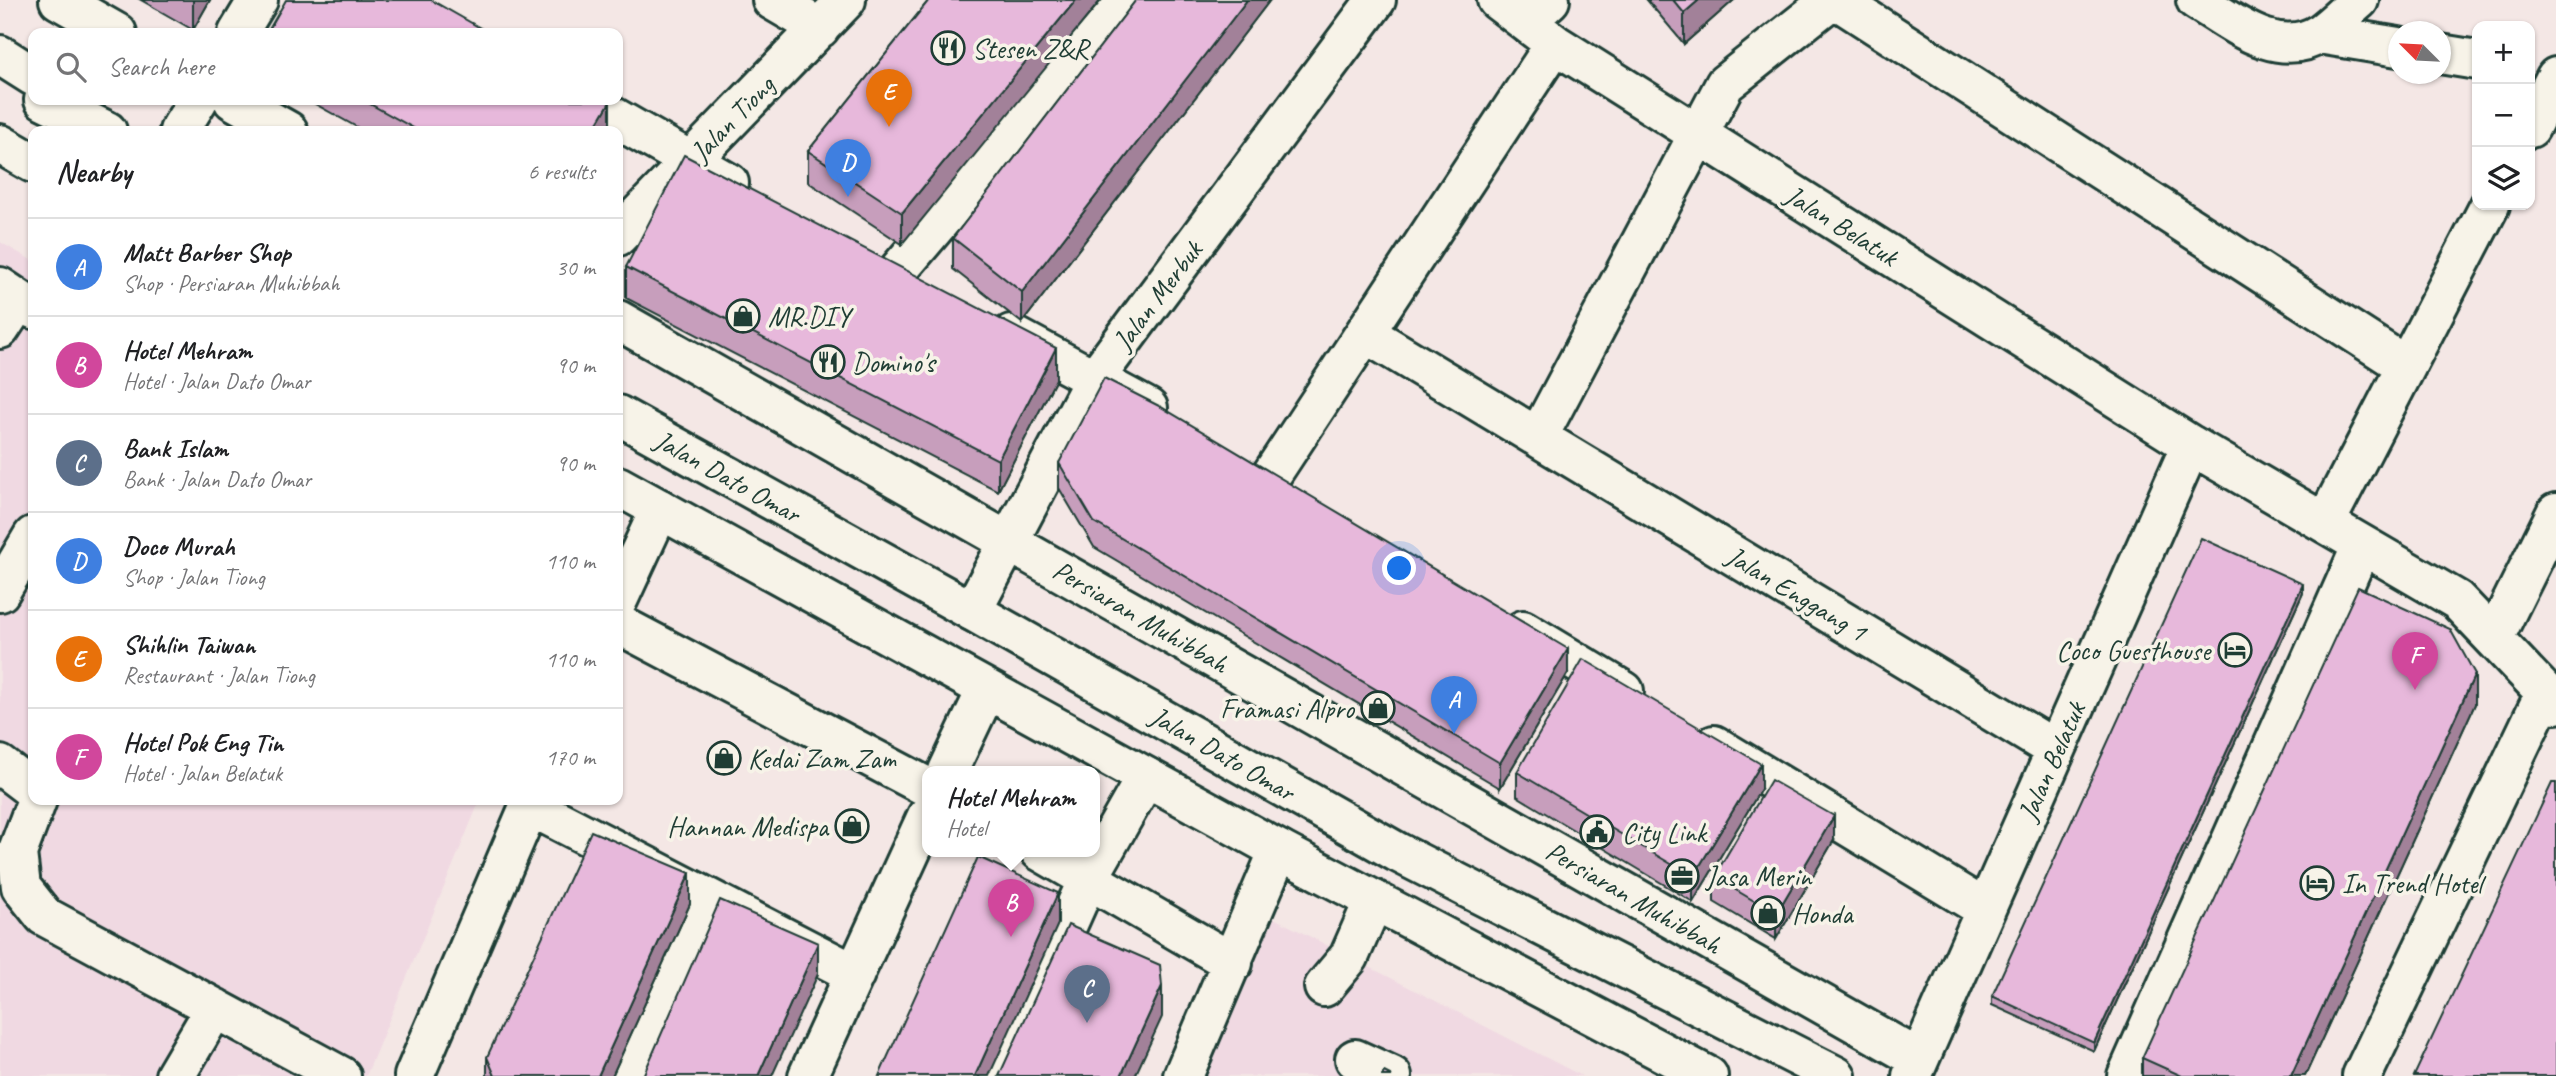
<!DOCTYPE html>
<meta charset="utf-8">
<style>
body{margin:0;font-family:Caveat,sans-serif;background:#f2f2f2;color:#202124}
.controls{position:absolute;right:21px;top:21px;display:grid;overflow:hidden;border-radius:14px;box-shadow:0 2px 5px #0004}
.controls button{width:63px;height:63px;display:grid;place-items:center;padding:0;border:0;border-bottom:2px solid #e0e0e0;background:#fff;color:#202124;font:35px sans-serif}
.compass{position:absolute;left:2388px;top:21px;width:63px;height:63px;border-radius:50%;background:#fff;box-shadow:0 2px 5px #0004;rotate:294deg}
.you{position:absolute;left:1400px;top:569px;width:24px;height:24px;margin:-18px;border:5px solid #fff;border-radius:50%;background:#1a73e8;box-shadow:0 0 0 10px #1a73e833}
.badge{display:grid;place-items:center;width:46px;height:46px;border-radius:50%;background:#111827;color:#fff;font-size:23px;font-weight:700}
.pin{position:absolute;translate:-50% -58px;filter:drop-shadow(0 2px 4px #0008)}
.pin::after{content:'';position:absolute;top:37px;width:24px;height:21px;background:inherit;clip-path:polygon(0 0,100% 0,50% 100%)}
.popup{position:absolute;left:922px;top:766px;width:178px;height:91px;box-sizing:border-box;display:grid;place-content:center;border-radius:14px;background:#fff;filter:drop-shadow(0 2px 5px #0005);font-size:23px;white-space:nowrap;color:#757577}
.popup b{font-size:26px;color:#202124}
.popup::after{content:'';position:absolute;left:50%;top:100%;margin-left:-14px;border:14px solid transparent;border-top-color:#fff}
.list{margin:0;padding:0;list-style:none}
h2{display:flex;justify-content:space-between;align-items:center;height:91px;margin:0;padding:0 28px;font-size:30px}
h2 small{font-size:23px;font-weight:400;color:#757577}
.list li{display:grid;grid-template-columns:46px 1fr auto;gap:21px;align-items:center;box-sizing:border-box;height:98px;padding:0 28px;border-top:2px solid #e0e0e0}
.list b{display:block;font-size:26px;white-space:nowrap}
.list p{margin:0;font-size:23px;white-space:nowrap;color:#757577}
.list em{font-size:23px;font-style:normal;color:#757577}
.icon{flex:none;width:38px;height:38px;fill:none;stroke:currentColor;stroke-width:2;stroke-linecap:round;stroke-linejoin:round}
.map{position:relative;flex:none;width:2556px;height:1076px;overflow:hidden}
.search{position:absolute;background:#fff;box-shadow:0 2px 5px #0004;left:28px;top:28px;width:595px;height:77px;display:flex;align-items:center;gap:18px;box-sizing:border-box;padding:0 24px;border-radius:14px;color:#757577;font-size:26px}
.panel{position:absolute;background:#fff;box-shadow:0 2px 5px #0004;left:28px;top:126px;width:595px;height:679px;border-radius:14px}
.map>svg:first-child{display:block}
.built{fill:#f0d9e2}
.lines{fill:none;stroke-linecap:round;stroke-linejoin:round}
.minor-casing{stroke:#1f3d34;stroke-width:44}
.highway-casing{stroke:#1f3d34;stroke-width:44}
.minor{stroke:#f7f3e8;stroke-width:38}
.highway{stroke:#f7f3e8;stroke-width:38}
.wall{fill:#c79ebc;stroke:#1f3d34;stroke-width:2}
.shaded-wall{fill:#a28199;stroke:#1f3d34;stroke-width:2}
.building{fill:#e7b8db;stroke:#1f3d34;stroke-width:2}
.labels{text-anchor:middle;stroke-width:7;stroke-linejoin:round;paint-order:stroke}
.poi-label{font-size:28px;fill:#1f3d34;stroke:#f7f3e8;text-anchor:start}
.street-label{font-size:28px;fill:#1f3d34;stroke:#f7f3e8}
</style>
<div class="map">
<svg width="2556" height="1076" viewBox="0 0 2556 1076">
<rect width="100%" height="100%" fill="#f4e7e5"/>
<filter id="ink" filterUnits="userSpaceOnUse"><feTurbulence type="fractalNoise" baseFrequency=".0143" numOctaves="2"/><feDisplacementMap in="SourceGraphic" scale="14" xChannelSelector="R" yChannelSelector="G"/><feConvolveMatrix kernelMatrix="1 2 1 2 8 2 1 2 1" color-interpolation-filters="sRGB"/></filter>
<g filter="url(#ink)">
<!-- built -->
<path class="built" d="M0,242L33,261V800H480L366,1076H0Z
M1264,913L1582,1076H1188Z"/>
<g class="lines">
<defs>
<path id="minor" d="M59,0L117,33
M772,0L820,28
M1497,0L1555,44L2191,445L2457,600L2556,704
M1837,0L2406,366
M2196,0C2232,22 2278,61 2321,33C2334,24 2346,11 2359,0
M1526,22L1550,0
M238,33L258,0
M2319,34L2398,47
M2440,54L2477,60
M233,100L288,131
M584,100L729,183
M2530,128L2556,77
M179,131L198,100
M618,236L846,0
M896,273L1128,0
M0,287L33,309
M618,320L1919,1059
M0,329L19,300
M1365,333L2056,750
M1011,334L1148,408
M1538,437L1725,84L1831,0
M1270,477L1555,44
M2325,523L2490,205
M0,592L33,536
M618,600L660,509
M972,611L1095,378L1376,0
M618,624L927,787
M1523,630L1624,691
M2494,638L2556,513
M1714,745L1985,909
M0,765L33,790
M948,771L986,691
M37,800L17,853L21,887L44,916L341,1076
M530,806L855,974
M1040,851L1233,963
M1324,987L1349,957L1374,900
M1355,1059L1392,1076
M175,1076L215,1008
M414,1076L532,800
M629,1076L707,899
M808,1076L927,816
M1000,1076L1088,879L1146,777
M1183,1076L1279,850
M1912,1076L2191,445
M2127,1076L2362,545
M2362,1076L2545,693"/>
<path id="highway" d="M0,55L33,76
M44,100L107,131
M0,144L33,163
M618,415L972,611L1397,852L1836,1076
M618,486L1279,850L1708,1076"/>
</defs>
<!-- minor casing -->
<use href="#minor" class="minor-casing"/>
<!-- highway casing -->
<use href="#highway" class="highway-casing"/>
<!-- minor -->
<use href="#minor" class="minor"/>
<!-- highway -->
<use href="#highway" class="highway"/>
</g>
<!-- wall -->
<path class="wall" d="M141,0H210L193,30Z
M929,0L902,244L808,182V151Z
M1136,0H1270L1022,323L953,269V238Z
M1647,0H1734L1684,44Z
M308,100H605L610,131H364Z
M626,267L1056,379L998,491L626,298Z
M1059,463L1568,673L1500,788L1094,547L1059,488Z
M2303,593L2094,1051L1992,1005V996Z
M2475,704L2305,1076H2142V1058Z
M1517,772L1761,789L1693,902L1517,796Z
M1834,840L1776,939L1714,902V877Z
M690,904L612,1076H487V1057Z"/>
<!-- shaded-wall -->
<path class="shaded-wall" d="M193,0H210L193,30Z
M1076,0H1101L902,244V213Z
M1247,0H1270L1022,323V292Z
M1699,0H1734L1684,44V13Z
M610,102V131H593Z
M1056,348V379L998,491V460Z
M2303,584V593L2094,1051V1043Z
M1568,649V673L1500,788V763Z
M2475,674V704L2305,1076H2291Z
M1761,764V789L1693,902V877Z
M1834,816V840L1776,939V914Z
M690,873V904L612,1076H598Z
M1058,893V924L989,1076H975Z
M818,943V974L772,1076H758Z
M1162,986V1017L1135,1076H1121Z"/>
<!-- building -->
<path class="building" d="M286,0H431L489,33H267Z
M929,0H1076L902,213L808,151Z
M1136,0H1247L1022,292L953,238Z
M1673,0H1699L1684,13Z
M363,100H605L610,102L593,131H419Z
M684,155L1056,348L998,460L626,267Z
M1104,378L1161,407L1568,649L1500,763L1094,522L1059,463Z
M2201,538L2303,584L2094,1043L1992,996Z
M2358,587L2450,629L2475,674L2291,1076H2182L2142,1058Z
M1583,659L1761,764L1693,877L1517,772Z
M1771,780L1834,816L1776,914L1714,877Z
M2552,783H2556V1076H2414Z
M591,831L690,873L598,1076H495L487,1057Z
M978,857L1058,893L975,1076H879Z
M720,900L818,943L758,1076H643Z
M1068,925L1160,965L1162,986L1121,1076H999Z
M1384,1072L1392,1076H1382Z"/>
</g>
<!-- icons -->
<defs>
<symbol id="restaurant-ring" viewBox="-11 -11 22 22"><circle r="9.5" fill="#f7f3e8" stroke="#1f3d34" stroke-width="1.5"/><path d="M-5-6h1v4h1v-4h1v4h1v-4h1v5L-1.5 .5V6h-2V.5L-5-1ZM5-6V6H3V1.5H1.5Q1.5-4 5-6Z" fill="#1f3d34"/></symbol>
<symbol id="shop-ring" viewBox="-11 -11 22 22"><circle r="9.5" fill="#f7f3e8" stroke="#1f3d34" stroke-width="1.5"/><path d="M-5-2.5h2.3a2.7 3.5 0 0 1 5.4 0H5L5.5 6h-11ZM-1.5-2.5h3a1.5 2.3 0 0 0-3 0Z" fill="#1f3d34"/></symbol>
<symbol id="hotel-ring" viewBox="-11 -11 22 22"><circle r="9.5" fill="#f7f3e8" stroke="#1f3d34" stroke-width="1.5"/><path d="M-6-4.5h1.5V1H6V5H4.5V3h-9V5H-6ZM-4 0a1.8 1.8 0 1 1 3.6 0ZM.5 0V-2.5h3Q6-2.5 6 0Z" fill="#1f3d34"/></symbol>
<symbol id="civic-ring" viewBox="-11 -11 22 22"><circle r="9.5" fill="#f7f3e8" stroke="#1f3d34" stroke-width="1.5"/><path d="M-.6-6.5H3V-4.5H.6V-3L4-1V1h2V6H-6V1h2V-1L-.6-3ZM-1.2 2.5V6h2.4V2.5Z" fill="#1f3d34"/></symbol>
<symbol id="office-ring" viewBox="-11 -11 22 22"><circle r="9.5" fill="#f7f3e8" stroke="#1f3d34" stroke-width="1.5"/><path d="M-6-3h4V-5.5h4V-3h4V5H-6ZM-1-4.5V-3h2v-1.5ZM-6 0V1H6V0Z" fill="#1f3d34"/></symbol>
</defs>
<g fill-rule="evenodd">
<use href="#restaurant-ring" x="929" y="29" width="38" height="38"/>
<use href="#shop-ring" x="724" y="297" width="38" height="38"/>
<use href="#restaurant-ring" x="809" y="343" width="38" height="38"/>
<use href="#hotel-ring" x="2216" y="631" width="38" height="38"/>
<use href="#shop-ring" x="1359" y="689" width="38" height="38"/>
<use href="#shop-ring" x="705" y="739" width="38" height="38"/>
<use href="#shop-ring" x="833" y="807" width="38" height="38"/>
<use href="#civic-ring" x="1578" y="813" width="38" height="38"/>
<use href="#office-ring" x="1663" y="857" width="38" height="38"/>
<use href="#hotel-ring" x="2298" y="864" width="38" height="38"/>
<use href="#shop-ring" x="1749" y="894" width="38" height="38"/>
</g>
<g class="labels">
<!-- poi labels -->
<g class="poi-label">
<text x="972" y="58">Stesen Z&amp;R</text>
<text x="768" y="326">MR.DIY</text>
<text x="852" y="372">Domino's</text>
<text x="2210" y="660" text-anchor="end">Coco Guesthouse</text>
<text x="1354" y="718" text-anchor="end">Framasi Alpro</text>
<text x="748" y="768">Kedai Zam Zam</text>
<text x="828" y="836" text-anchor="end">Hannan Medispa</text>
<text x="1622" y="842">City Link</text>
<text x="1706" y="886">Jasa Merin</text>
<text x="2342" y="893">In Trend Hotel</text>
<text x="1792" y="923">Honda</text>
</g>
<!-- street labels -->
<g class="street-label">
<text transform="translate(732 118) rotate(-46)" y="10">Jalan Tiong</text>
<text transform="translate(1842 225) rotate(32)" y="10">Jalan Belatuk</text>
<text transform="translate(1157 295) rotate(-53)" y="10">Jalan Merbuk</text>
<text transform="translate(728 476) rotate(29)" y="10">Jalan Dato Omar</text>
<text transform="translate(1797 593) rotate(31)" y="10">Jalan Enggang 1</text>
<text transform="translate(1141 616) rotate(30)" y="10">Persiaran Muhibbah</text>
<text transform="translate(1223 753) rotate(30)" y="10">Jalan Dato Omar</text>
<text transform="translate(2051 761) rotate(-66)" y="10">Jalan Belatuk</text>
<text transform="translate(1634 897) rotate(30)" y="10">Persiaran Muhibbah</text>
</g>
</g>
</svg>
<div class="controls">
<button>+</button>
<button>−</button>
<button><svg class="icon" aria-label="layers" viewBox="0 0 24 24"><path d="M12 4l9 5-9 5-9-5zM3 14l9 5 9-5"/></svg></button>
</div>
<svg class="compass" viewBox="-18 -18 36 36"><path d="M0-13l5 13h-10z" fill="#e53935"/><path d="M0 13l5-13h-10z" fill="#757577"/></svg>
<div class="you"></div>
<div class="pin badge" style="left:1454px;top:734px;background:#3f7fe0">A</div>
<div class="pin badge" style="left:1011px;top:937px;background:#d1479c">B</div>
<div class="popup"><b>Hotel Mehram</b>Hotel</div>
<div class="pin badge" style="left:1087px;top:1023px;background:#5c6f8a">C</div>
<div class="pin badge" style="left:848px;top:197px;background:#3f7fe0">D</div>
<div class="pin badge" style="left:889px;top:127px;background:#e8710a">E</div>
<div class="pin badge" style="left:2415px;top:690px;background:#d1479c">F</div>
<div class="search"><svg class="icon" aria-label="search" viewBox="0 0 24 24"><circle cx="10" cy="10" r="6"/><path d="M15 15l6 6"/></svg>Search here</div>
<section class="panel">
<h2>Nearby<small>6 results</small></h2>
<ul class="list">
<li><span class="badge" style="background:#3f7fe0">A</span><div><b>Matt Barber Shop</b><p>Shop · Persiaran Muhibbah</p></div><em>30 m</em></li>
<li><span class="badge" style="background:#d1479c">B</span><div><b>Hotel Mehram</b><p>Hotel · Jalan Dato Omar</p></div><em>90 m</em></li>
<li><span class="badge" style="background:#5c6f8a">C</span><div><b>Bank Islam</b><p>Bank · Jalan Dato Omar</p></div><em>90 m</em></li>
<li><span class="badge" style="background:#3f7fe0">D</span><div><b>Doco Murah</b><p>Shop · Jalan Tiong</p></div><em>110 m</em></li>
<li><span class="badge" style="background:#e8710a">E</span><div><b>Shihlin Taiwan</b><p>Restaurant · Jalan Tiong</p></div><em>110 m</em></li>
<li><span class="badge" style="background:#d1479c">F</span><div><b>Hotel Pok Eng Tin</b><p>Hotel · Jalan Belatuk</p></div><em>170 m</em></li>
</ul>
</section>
</div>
